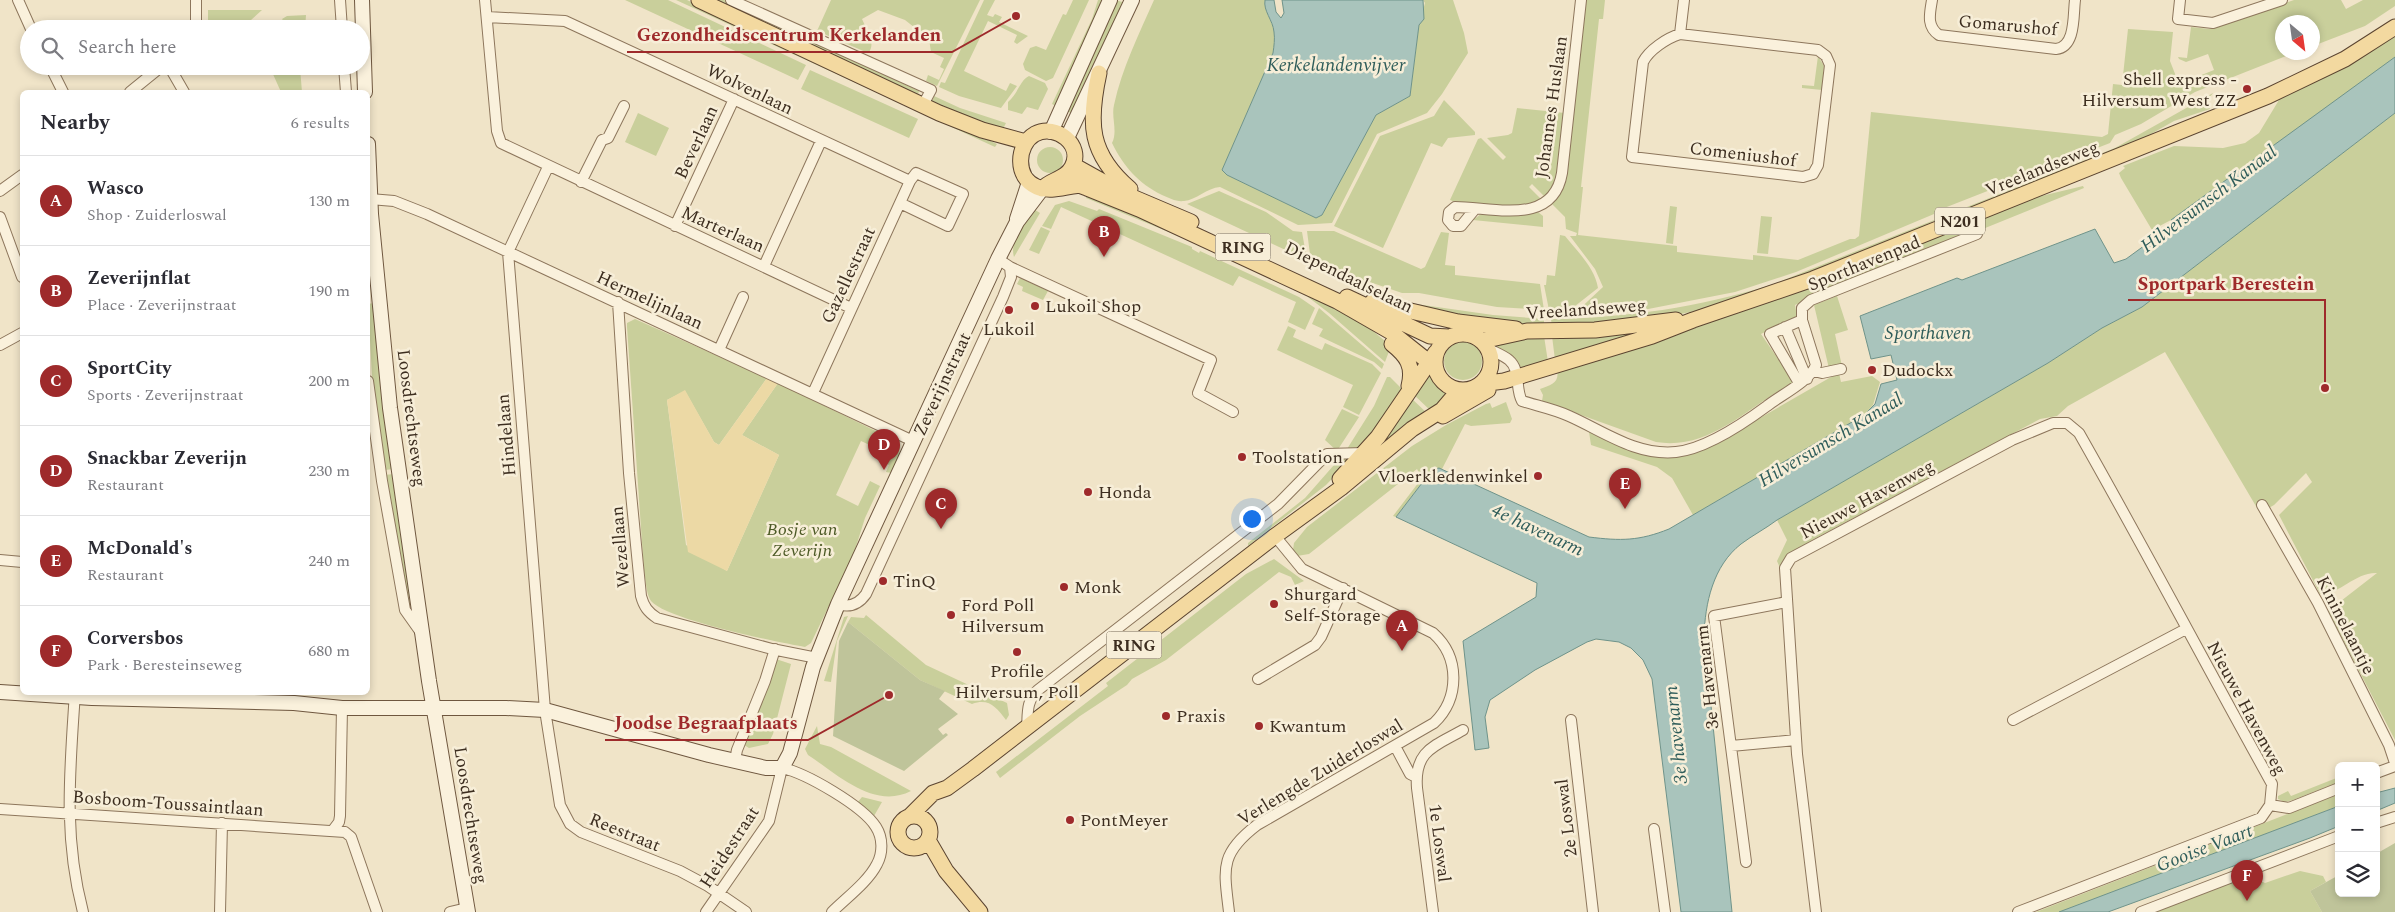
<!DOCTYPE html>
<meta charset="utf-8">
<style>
body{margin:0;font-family:Spectral,serif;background:#f7f7f7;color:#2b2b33}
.controls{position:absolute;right:15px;bottom:15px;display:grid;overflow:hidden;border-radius:8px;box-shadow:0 2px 8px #0003}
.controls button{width:45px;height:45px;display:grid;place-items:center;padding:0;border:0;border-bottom:1px solid #e1e1e2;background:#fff;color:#2b2b33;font:25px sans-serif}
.compass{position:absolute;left:2275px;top:15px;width:45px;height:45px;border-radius:50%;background:#fff;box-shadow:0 2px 8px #0003;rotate:151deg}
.you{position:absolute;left:1251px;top:518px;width:18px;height:18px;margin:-12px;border:4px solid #fff;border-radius:50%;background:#1a73e8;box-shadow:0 0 0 8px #1a73e833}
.badge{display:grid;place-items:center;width:32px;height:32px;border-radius:50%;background:#9e2a2b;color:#fff;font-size:16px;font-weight:700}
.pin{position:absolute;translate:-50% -41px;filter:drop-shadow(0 1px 2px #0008)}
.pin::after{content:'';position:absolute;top:26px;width:18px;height:15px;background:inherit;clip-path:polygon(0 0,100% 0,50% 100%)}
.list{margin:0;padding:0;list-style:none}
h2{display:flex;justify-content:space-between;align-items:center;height:65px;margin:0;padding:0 20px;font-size:21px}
h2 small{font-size:16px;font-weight:400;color:#7c7c81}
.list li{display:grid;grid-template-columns:32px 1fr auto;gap:15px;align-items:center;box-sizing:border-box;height:90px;padding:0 20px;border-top:1px solid #e1e1e2}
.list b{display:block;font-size:19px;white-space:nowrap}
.list p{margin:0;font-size:16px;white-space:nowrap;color:#7c7c81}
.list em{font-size:16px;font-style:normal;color:#7c7c81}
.icon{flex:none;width:28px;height:28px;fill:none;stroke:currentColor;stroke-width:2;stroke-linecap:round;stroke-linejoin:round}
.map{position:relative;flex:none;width:2395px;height:912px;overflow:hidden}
.search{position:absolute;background:#fff;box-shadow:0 2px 8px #0003;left:20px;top:20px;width:350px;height:55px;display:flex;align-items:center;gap:12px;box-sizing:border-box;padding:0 18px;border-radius:28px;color:#7c7c81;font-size:19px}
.panel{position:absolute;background:#fff;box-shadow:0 2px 8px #0003;left:20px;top:90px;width:350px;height:605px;border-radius:8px}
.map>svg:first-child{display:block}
.green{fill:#c9cf9b}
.sand{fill:#ecd9a5}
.cemetery{fill:#bfc49a}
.water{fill:#a9c4bc;stroke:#6f938a}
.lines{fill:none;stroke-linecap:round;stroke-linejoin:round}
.street-casing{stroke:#8d765c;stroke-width:12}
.secondary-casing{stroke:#6f573f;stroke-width:16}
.primary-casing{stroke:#5b4430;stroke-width:17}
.street{stroke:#faf1dc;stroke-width:10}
.secondary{stroke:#faf1dc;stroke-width:14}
.primary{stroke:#f3d9a0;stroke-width:15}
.poi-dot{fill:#9e2a2b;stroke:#f7eed8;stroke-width:2}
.labels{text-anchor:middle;stroke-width:5;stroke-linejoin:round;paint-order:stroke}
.shield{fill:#f7eed8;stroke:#756857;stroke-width:1}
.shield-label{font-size:16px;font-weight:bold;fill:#3d2e20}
.street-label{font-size:18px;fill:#3d2e20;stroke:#f7eed8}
.poi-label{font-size:18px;fill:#3d2e20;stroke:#f7eed8;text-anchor:start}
.park-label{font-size:18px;font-style:italic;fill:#4d5a26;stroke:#f7eed8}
.water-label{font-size:19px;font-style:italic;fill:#2f5d5a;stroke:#f7eed8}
.leader{fill:none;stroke:#9e2a2b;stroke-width:2}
.callout-dot{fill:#9e2a2b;stroke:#f7eed8;stroke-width:2}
.callout-label{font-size:19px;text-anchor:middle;font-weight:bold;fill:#9e2a2b;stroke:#f7eed8;stroke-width:5;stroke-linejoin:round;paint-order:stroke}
</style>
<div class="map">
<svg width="2395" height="912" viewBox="0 0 2395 912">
<rect width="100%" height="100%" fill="#f0e4c8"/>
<!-- green -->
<path class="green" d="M625,0H668L806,65L798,80Z
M676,0H687L997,144L995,147Z
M716,0H724L919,91L918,95Z
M831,0H980L937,86L926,81L928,75L939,80L944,69L940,67L944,58L931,52L929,39L905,20L878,10L862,19C866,29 877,44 868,53L817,31Z
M984,0H995L987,15L993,17L995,14L1002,17L999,22L1028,36L1017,44L1014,42L1017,35L988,21L964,71L1006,91L1010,83L1017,86L1001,108L959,96L939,87L941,82L945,83Z
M1073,0H1089L1053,78L1046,81L1025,70L1023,64L1030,48L1036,46L1046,50L1063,14L1066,15Z
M1098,0H1104L1056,106L1052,104L1092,19Z
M1115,0L1126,3L1074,114L1066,111Z
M1154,0H1265C1263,11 1273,20 1274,32C1275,39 1274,46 1273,53L1222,170L1227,175L1316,218L1322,215L1376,115L1410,96L1419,25L1425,3L1423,0H1453L1464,33L1468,53L1442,94L1427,113L1377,134L1332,223L1298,225L1220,187C1207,188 1196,200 1184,201C1176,202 1169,198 1162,195C1138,183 1124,167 1112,143C1118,131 1111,117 1114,105C1122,68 1139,34 1154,0Z
M1586,0H1605L1603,19H1599L1581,187H1583L1578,235L1677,246V252L1753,260V255L1798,260L1850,239H1855L1859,236L1871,112L2102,137L2108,134L2113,84L2122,85L2128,29L2173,32L2170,61L2179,84L2214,70L2208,54L2186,62L2179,59L2178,57L2187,58L2191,27L2209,29L2294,0H2341L2346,9L2363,0H2395V6L2365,26L2313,46L2312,22H2282V52L2294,53L2195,92L2141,124L2115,135L2110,143L1934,212V214L1796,272L1735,292L1638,311L1573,315L1603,287L1595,269L1570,236H1576L1577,233L1566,229L1565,217L1551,203L1562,188L1567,169Z
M208,10H262L241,29H208Z
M306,15L305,29H289L282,19L287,16Z
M2395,35V57L2231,178L2171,220L2152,230L2121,178L2119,173L2125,168L2123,166L2174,146L2223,148L2245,143L2259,133L2282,95L2355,61Z
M1818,56L1824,66L1822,90L1802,88V85L1814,86Z
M278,66H307L300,68L302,92H281L272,72Z
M810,70L918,119L909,138L801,89Z
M1029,76L1045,83L1048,89L1038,110L1027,107L1022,114L1008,110V102C1018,94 1020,80 1029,76Z
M2213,93L2206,102L2210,109L2174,121L2128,147L1976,207L1940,218L1892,241L1807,276L1700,310L1676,315L1552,327L1551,319C1628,318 1698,307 1771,285L2115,148Z
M934,96L960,108L1006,123L1002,131L932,101Z
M1444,100L1475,132V135L1448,138L1442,147L1431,143L1383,248L1334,226L1380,136L1434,116Z
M1517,108L1565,113C1562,141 1564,174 1545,197L1532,184L1529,187L1542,200C1521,210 1471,209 1450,200L1478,139L1481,138L1503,160L1506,157L1487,138L1508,135L1512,133Z
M638,113L669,128L656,156L625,142Z
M2395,113V740L2328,611L2377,573C2355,572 2341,594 2320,594L2279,515L2312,482L2306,473L2274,505L2260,513L2165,352L2068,406L2057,416L2040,419L1812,540L1787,558L1780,568L1777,561L1787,540L1777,520L2048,363L2102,328L2142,307Z
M1037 160a13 13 0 1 1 26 0a13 13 0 1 1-26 0Z
M2083,186L2084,188L1795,305L1797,316L1761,334L1794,382C1749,405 1711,451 1656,442L1542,401L1543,395L1540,389C1551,385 1560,383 1557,369L2037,197Z
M1219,191L1266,212L1293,231L1302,232L1307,260L1187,204Z
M1087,195L1312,292L1367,326L1391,346L1385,362L1329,313L1300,291L1193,242L1086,198Z
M1069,201L1097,211L1099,209L1192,247V249L1199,253L1200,251L1299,297L1315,308L1305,330L1288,322L1296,302L1239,276L1233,286L1061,207L1051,229L1042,226L1055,205Z
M1670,206L1677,207L1673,244L1666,243Z
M1032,208L1040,213L1014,257C1009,241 1025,222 1032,208Z
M1538,212L1543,216V227L1473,220L1481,214L1525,215Z
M1761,216L1772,217L1768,254L1757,253Z
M1041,227L1050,231L1039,254L1029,250Z
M1307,231H1334L1421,269L1425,267L1441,232L1449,233L1445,265L1455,266V275L1540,284L1544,310L1497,307L1419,293H1402L1311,262Z
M1560,235L1565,236C1577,251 1595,268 1598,288L1570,310H1549L1544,285H1546L1547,275L1555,276Z
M1020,278L1048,291L1043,300L1022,291L1023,287L1017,284Z
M1837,296L1848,330L1835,334L1843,371L1839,373L1841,382L1872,376L1880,382L1873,405L1864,415L1693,515L1672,478L1657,467L1591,445L1589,432L1624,447L1668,456L1753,422L1831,377L1814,305Z
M374,303L394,469L385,470L372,376L368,304Z
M1416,304L1493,315L1544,319V326L1511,325L1413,306Z
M1319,308L1384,364L1382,369L1374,362L1319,336L1323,329L1312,324Z
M635,319L767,378L719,445L714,442L685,391L667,400L686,545L727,571L779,455L742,435L778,383L894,440L900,445L899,457L891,473L886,472L889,465L884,462L887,453L861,441L836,495L858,506L870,481L880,486L865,518L853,556L811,643L805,647C778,642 667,620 651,601C646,594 646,580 644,571L627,327V323Z
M1288,326L1296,330L1293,337L1322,350L1325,343L1372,364L1381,373L1359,415L1343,407L1353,385L1277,350Z
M1633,332V334L1555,360L1552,336Z
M1544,336L1548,362L1520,371L1514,358L1491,345V342Z
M1444 361a19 19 0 1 1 38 0a19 19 0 1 1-38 0Z
M1432,370L1439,383L1452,392L1433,413L1412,393Z
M1387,377H1390L1403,390L1389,414L1359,449H1347L1374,406Z
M1410,397L1429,415L1375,449Z
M1506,402L1512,419L1510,423L1471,426L1465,424L1442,469L1432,470L1396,517L1393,516L1422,478L1417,469L1309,554L1297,556L1293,550L1294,543L1307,527L1412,446L1446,425L1486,404L1490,403L1492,408Z
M1342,409L1359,417L1337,451L1325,440Z
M1354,456L1326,485L1248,546V543L1305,498L1341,457Z
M394,474L411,605H408L384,475Z
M1274,559L1304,581L1295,585L1291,577L1279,572L1166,660L1132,679L1127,685L1080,716L1000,778L996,772L1108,686L1106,683L1246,574Z
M866,615L926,665L1007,703L1009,715L1006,720C996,707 989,698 972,704L920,680L848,622L851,617L864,618Z
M848,616L837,641L831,682L824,681L844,617Z
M776,659L791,664L773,734L768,744L749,748L744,745Z
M817,726L820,744L831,747L911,791C874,810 837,774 808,755L805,749Z
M2339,777V782L2293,800L2285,802L2278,799V796L2288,791L2291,796Z
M2339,794V806L2060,912H2036Z
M862,797L882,802L874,816L857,803Z
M2300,871L2323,876L2326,882L2310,891L2322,912H2151L2246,874L2265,883Z"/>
<!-- sand -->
<path class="sand" d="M767,378L778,383L742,435L779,455L727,571L688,552L667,400L685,390L714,442L719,445Z"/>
<!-- cemetery -->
<path class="cemetery" d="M848,622L920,680L945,691L939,699L958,714L938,729L943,735L946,733L948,735L904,771L833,736L839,641Z
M2395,843V912H2322L2310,891L2339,875V893H2376V854Z"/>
<!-- water -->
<path class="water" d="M1265,0H1274L1276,12L1281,18L1284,13L1282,0H1423L1424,19L1419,25L1410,96L1376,115L1322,215L1316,218L1227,175L1222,170L1273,53C1274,46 1275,39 1274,32C1273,20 1263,11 1265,0Z
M2395,57V113L2142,307L2102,328L2048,363L1777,520C1765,529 1753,535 1741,544C1713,566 1705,603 1704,637L1732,912H1681L1652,679L1643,660L1631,648L1619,642L1596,639L1587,642L1535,670L1490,700L1485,717L1489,748L1475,750L1463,641L1536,597L1537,583L1396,517L1432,470L1439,468L1589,537C1621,541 1639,541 1669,529L1864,415L1875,404L1881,384L1897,380L1891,355L1871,359L1860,316L1957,278L1962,280L2095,229L2114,263L2126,259L2174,224L2171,220Z
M2395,788V803L2376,811V793Z
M2339,806V826L2310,838L2108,912H2059Z"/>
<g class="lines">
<defs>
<path id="street" d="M18,0L31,29
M196,0V29
M340,0L342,29
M485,0L497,131L501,143L851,308
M731,0L931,90L923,105
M1932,0C1930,13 1926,26 1939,35L2056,49C2076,47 2073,15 2075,0
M2180,0L2178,19L2213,23L2282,0
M487,17L565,21L910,181
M1680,34L1818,50L1826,56L1830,65L1818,165L1813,174L1803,177L1632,157L1643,62C1649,50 1667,38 1680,34Z
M1680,34L1684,0
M50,66L63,92
M169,66L184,92
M344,66L346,92
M130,92L162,66
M548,167L508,252L545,710L560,805L570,824L581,832L680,871L708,886L746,912
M581,182L602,140L608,138L624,106
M0,191L22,175
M370,199L394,201L427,214L913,441
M1475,209L1461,226H1453L1448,220L1449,212L1455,207C1493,207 1553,227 1562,173L1581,0
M0,217L22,277
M675,226L734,99
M998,259L1010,267L1211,360L1198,393L1233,412
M764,266L821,141
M618,302L629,473L641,596C644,607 648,612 657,618L772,649L817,658
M1802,320V308L1811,300L1977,234
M1785,327L1807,379
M0,345L22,333
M1487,348C1494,352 1503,355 1509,360C1521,370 1515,389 1522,401C1538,406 1554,409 1569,416C1603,431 1636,456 1676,452C1705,449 1744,423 1767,406C1781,395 1810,381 1816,365L1802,320L1770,334L1799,383
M719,350L743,297
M1814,371L1822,373L1841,369
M368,381L382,481L405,610L422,634
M813,393L910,181L916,173L963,194L948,226L900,203
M2262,505L2318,603L2389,745L2395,763
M0,560L22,562
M838,604C850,608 859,604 866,594L1003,297L1011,277L1010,267
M1258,679L1315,645L1321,637L1343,588
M75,692C70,770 63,836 83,912
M1571,720L1593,912
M2013,720L2186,629
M1027,728C1028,713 1026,701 1038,690L1278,504L1327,454L1364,453
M1395,746L1410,774L1416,777
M1731,746L1796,740
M735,760L737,750L765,681L775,649
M2376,773L2395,766
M2270,805L2289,808L2339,788
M0,809L345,832L351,837L377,912
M2376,823L2395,817
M1654,829L1665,912
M333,830L339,822L340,816L342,708
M1746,862L1714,616L1787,602
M220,912L222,823
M450,912L467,908
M706,912L769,821L782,768C806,773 863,806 876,827C883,838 883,853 877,864C868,882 846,898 832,912
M1229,912C1224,869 1219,854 1257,825L1434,723C1460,698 1460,657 1433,633L1302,569L1275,536
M1433,912L1417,788C1414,750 1435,746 1463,730
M1816,912L1797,754L1785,568L1791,558L2012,440L2053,423H2067L2079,433C2145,549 2207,667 2272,784L2270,805L2261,818L2018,912
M2141,912L2339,836"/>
<path id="secondary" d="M362,0L365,92
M1051,132L1110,0
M1067,138L1132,0
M368,144L371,214L390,408L429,681L468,912
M1017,219L1029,182
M0,692L92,698L294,703L342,708H506L545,710L709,755L766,768H782L790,753L813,667L838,604L998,259L1017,222L1042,189"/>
<path id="primary" d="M699,0L939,113L982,130L1026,142
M1099,73C1088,123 1089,154 1130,189
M1073,165L1125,194L1191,222
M1064,177L1076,180L1079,185L1087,188L1139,209L1337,301L1391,332L1435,367
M1042,189C1051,179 1065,180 1072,167C1084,145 1056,123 1035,134C1016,145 1015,178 1037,187C1049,192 1067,187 1079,185
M1347,297L1430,336L1449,337
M1372,302L1458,322L1516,329
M1435 362a28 28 0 1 1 56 0a28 28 0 1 1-56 0Z
M1482,341L1527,331L1595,330L1676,320
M1392,344C1407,356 1414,366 1409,386
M1480,384L1504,381L1652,336L1693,320L1813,279L2268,96L2345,59L2395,27
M1443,416L1488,390
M1340,479L1378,437L1436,352
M898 832a16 16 0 1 1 32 0a16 16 0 1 1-32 0Z
M910,816L933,793L947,788L973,769L1275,536L1341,488L1412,429L1442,410L1459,390
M928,840L946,871L980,912"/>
</defs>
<!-- street casing -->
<use href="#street" class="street-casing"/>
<!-- secondary casing -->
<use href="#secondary" class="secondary-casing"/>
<!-- primary casing -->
<use href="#primary" class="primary-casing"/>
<!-- street -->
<use href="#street" class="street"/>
<!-- secondary -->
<use href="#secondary" class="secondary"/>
<!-- primary -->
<use href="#primary" class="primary"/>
</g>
<!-- markers -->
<g class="poi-dot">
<circle cx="2247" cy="89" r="5"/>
<circle cx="1035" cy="306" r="5"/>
<circle cx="1009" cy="310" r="5"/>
<circle cx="1872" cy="370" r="5"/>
<circle cx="1242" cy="457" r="5"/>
<circle cx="1538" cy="476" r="5"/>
<circle cx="1088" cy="492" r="5"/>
<circle cx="883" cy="581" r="5"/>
<circle cx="1064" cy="587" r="5"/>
<circle cx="1274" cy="604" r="5"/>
<circle cx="951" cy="615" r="5"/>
<circle cx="1017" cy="652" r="5"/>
<circle cx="1166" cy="716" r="5"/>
<circle cx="1259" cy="726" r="5"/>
<circle cx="1070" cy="820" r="5"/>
</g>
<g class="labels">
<!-- shield labels -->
<g class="shield">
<rect x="1935" y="207.5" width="50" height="27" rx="4"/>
<rect x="1215.5" y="233.5" width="55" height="27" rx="4"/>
<rect x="1106.5" y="631.5" width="55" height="27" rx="4"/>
</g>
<g class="shield-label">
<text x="1960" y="227">N201</text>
<text x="1243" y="253">RING</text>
<text x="1134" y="651">RING</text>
</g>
<!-- street labels -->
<g class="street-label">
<text transform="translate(2008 25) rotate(5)" y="6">Gomarushof</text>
<text transform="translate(750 89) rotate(26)" y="6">Wolvenlaan</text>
<text transform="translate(1551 107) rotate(-82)" y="6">Johannes Huslaan</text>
<text transform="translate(696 142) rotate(-65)" y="6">Beverlaan</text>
<text transform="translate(1743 154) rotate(7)" y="6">Comeniushof</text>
<text transform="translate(2042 168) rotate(-22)" y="6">Vreelandseweg</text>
<text transform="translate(723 229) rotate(24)" y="6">Marterlaan</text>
<text transform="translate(1864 263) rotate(-22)" y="6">Sporthavenpad</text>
<text transform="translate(848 275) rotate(-65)" y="6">Gazellestraat</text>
<text transform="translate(1349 277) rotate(26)" y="6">Diependaalselaan</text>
<text transform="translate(650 300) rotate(25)" y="6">Hermelijnlaan</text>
<text transform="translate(1586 309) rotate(-4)" y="6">Vreelandseweg</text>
<text transform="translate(942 384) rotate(-65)" y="6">Zeverijnstraat</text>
<text transform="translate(412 418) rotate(83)" y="6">Loosdrechtseweg</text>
<text transform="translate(506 435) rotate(-95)" y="6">Hindelaan</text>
<text transform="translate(1867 499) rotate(-28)" y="6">Nieuwe Havenweg</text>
<text transform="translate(620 547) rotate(-95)" y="6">Wezellaan</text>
<text transform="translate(2346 625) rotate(63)" y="6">Kininelaantje</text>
<text transform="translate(1707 677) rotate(-96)" y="6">3e Havenarm</text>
<text transform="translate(2247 708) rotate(62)" y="6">Nieuwe Havenweg</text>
<text transform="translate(1320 772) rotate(-31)" y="6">Verlengde Zuiderloswal</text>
<text transform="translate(168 803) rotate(4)" y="6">Bosboom-Toussaintlaan</text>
<text transform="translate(471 815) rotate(81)" y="6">Loosdrechtseweg</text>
<text transform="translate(1566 818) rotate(-97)" y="6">2e Loswal</text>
<text transform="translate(625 832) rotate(22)" y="6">Reestraat</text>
<text transform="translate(1440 843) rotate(83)" y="6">1e Loswal</text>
<text transform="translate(729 847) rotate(-57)" y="6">Heidestraat</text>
</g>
<!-- poi labels -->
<g class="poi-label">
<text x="2237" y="85" text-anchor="end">Shell express -<tspan x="2237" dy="21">Hilversum West ZZ</tspan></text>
<text x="1045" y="312">Lukoil Shop</text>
<text x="1009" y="335" text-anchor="middle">Lukoil</text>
<text x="1882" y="376">Dudockx</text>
<text x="1252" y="463">Toolstation</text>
<text x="1528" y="482" text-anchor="end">Vloerkledenwinkel</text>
<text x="1098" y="498">Honda</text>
<text x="893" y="587">TinQ</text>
<text x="1074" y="593">Monk</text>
<text x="1284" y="600">Shurgard<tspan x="1284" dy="21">Self-Storage</tspan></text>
<text x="961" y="611">Ford Poll<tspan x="961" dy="21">Hilversum</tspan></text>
<text x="1017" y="677" text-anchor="middle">Profile<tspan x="1017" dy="21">Hilversum, Poll</tspan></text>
<text x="1176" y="722">Praxis</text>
<text x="1269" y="732">Kwantum</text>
<text x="1080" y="826">PontMeyer</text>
</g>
<!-- park labels -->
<g class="park-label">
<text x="802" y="535">Bosje van<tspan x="802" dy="21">Zeverijn</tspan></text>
</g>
<!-- water labels -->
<g class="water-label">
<text x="1336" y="71">Kerkelandenvijver</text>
<text transform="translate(2208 198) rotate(-37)" y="7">Hilversumsch Kanaal</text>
<text x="1928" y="339">Sporthaven</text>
<text transform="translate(1830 439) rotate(-31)" y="7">Hilversumsch Kanaal</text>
<text transform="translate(1538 529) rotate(25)" y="7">4e havenarm</text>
<text transform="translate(1675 735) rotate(-96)" y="7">3e havenarm</text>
<text transform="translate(2204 847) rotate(-21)" y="7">Gooise Vaart</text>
</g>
</g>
<!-- callouts -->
<path class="leader" d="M1016 16L952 52H627M2325 388L2325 300H2128M889 695L808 740H605"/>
<g class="callout-dot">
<circle cx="1016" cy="16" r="5"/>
<circle cx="2325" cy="388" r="5"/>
<circle cx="889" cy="695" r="5"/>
</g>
<g class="callout-label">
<text x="789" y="41">Gezondheidscentrum Kerkelanden</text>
<text x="2226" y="290">Sportpark Berestein</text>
<text x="706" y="729">Joodse Begraafplaats</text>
</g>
</svg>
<div class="controls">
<button>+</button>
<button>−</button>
<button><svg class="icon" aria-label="layers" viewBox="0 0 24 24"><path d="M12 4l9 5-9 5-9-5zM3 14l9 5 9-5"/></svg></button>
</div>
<svg class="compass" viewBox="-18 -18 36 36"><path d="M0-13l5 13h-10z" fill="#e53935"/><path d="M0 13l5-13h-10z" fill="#7c7c81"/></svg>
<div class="you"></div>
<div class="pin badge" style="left:1402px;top:651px">A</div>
<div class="pin badge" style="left:1104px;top:257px">B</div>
<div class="pin badge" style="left:941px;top:529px">C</div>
<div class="pin badge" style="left:884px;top:470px">D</div>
<div class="pin badge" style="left:1625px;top:509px">E</div>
<div class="pin badge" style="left:2247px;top:901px">F</div>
<div class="search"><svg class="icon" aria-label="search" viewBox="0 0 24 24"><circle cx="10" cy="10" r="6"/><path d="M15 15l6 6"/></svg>Search here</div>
<section class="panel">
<h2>Nearby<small>6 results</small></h2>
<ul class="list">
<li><span class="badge">A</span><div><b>Wasco</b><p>Shop · Zuiderloswal</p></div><em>130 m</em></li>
<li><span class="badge">B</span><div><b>Zeverijnflat</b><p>Place · Zeverijnstraat</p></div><em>190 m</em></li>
<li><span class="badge">C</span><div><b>SportCity</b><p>Sports · Zeverijnstraat</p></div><em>200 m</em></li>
<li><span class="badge">D</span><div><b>Snackbar Zeverijn</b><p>Restaurant</p></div><em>230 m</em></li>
<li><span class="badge">E</span><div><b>McDonald's</b><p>Restaurant</p></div><em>240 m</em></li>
<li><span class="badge">F</span><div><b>Corversbos</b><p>Park · Beresteinseweg</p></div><em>680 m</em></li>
</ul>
</section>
</div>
